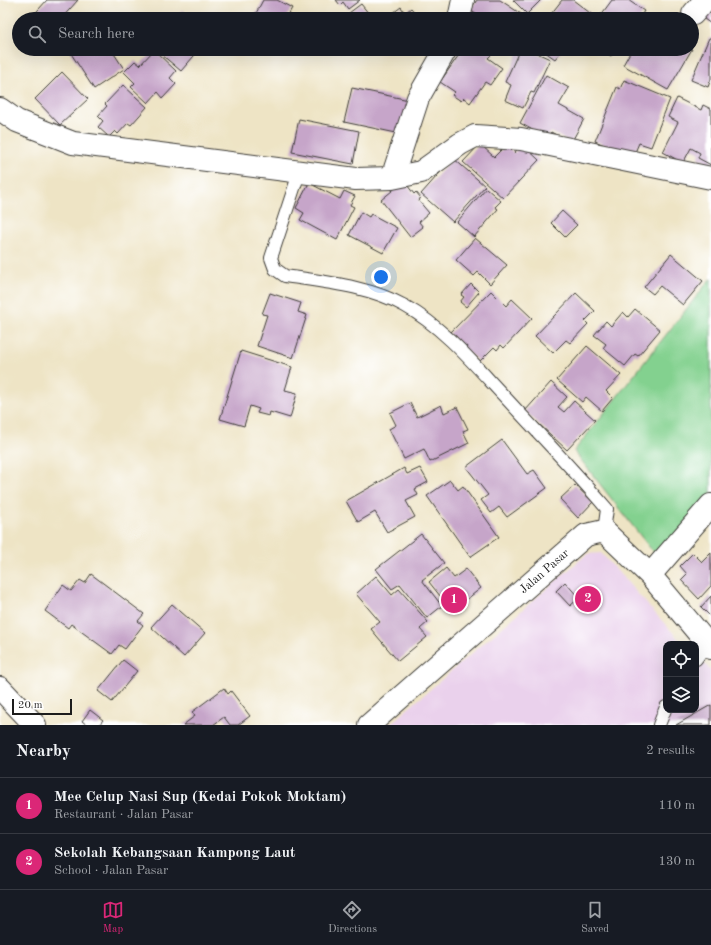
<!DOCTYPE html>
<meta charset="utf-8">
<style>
body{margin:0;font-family:"Old Standard TT",serif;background:#242831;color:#f1f3f6}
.controls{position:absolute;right:12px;bottom:12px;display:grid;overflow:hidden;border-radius:8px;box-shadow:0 4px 16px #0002}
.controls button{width:36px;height:36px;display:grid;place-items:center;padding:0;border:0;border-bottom:1px solid #363941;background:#171b24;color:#f1f3f6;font:20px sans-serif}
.scale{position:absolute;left:12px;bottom:10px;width:60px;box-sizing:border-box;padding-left:4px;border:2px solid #1c1c1c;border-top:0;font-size:11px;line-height:14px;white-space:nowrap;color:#1c1c1c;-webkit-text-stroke:3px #fff;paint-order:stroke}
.you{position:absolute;left:381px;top:277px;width:14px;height:14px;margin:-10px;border:3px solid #fff;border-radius:50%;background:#1a73e8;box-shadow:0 0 0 6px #1a73e833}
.badge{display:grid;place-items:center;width:26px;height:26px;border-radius:50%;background:#db2777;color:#fff;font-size:13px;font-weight:700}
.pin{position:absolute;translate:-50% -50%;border:2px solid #fff;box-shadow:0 1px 4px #0006}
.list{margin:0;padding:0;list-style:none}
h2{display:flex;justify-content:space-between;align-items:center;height:52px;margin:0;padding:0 16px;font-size:17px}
h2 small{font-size:13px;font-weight:400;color:#9ea1a6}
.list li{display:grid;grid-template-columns:26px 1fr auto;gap:12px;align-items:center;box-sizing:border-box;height:56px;padding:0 16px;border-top:1px solid #363941}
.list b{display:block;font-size:15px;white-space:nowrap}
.list p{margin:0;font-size:13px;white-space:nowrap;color:#9ea1a6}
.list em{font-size:13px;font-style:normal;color:#9ea1a6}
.icon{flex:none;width:22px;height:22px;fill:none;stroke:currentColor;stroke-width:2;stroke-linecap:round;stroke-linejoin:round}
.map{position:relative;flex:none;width:711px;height:725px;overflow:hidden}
.search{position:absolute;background:#171b24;box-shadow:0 4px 16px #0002;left:12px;right:12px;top:12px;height:44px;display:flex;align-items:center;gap:10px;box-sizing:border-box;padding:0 14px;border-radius:22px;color:#9ea1a6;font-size:15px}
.sheet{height:164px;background:#171b24}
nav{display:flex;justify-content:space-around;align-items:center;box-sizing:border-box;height:56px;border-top:1px solid #363941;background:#171b24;font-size:11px;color:#9ea1a6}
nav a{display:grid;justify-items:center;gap:2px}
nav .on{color:#db2777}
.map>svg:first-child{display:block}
.built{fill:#ead1ec}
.green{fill:#83d18f;stroke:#507656}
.building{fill:#c6a5c9}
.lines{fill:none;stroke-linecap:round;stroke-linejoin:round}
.service-casing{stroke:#3c3a35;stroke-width:14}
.minor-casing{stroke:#3c3a35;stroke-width:24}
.tertiary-casing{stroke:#3c3a35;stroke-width:24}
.service{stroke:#fff;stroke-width:12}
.minor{stroke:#fff;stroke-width:22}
.tertiary{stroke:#fff;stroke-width:22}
.labels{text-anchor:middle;stroke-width:3;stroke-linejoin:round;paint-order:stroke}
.street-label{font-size:12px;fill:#1c1c1c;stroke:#fff}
</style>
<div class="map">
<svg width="711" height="725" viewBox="0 0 711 725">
<rect width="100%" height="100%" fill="#fff"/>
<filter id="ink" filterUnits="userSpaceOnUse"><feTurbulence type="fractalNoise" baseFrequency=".025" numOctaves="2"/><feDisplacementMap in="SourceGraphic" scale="8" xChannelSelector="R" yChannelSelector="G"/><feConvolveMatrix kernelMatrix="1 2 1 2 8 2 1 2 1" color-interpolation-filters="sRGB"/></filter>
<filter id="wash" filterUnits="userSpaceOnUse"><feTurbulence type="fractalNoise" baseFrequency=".012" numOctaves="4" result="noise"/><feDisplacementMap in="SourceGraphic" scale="16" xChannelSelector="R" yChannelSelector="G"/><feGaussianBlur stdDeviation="0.9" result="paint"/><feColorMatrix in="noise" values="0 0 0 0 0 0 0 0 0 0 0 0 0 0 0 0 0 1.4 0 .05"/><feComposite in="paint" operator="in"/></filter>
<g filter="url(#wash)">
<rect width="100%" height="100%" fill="#eee4c5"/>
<!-- built -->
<path class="built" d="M601,553L683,644H666V710H696V656L711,670V725H389L587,554Z"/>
<!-- green -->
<path class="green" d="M711,278V497L657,557L574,451Z"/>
<g id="blocks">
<!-- building -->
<path class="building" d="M47,0H78L61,19H30Z
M263,0H277L292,8L286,19H253Z
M336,0H360L348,9L343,2L340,5Z
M477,0H500L521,14L517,19H483L470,10Z
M513,0H541L527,14Z
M562,0H573L594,16L592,19H547Z
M612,0H628L644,11L639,19H598Z
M711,1V24L700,16Z
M361,4L373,19H353L349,13Z
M401,7L405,13L411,8L417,15L412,19H385Z
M182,10L193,19H174Z
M709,38H711V79L708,87L691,80Z
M68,49H111L124,69L94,89Z
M155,49H200L181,71Z
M463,49H490L494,52L488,58L502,68L490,85L485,82L470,103L464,98L461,101L452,95L455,92L440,82Z
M520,49H528L550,59L534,93L531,92L523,108L505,100L511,85L505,82Z
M541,49H563L555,59Z
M601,49H617L611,56Z
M632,49H692L668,90L623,65Z
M154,50L176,71L170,78L176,84L163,98L158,92L148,103L131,87L135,83L124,72L135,61L140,65Z
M62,72L88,99L60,125L35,99Z
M546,75L569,88L559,105L584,119L571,143L551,132L547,138L520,123Z
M624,80L670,99L651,147L639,143L633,157L595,141L617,87L620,89Z
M123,85L147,107L131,125L128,123L118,134L115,131L109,137L98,127L103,121L98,116L107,106L105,104Z
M352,88L409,100L401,134L344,122Z
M677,98L701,110L703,105L711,109V165L698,158L700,153L691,148L683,163L663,152L678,122L668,117Z
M299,119L359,131L353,164L292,152Z
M480,144L494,157L506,145L514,153L522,144L539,160L503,198L463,162Z
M453,158L485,186L453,222L421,194Z
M404,181L414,194L416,192L421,198L418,200L429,213L419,222L423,227L410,237L381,200Z
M309,183L340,199L344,191L355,196L350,205L354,207L337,240L300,220L304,213L296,208Z
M486,188L501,201L495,207L498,209L474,237L457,222Z
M562,211L577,225L565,237L551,223Z
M361,212L369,217L371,214L397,228L383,253L349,235Z
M475,238L507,265L490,284L478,272L474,276L456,260Z
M671,254L703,281L683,305L660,286L653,294L644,287Z
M471,284L479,292L466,307L460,302L464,297L461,295Z
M491,291L506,306L512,299L532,318L504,348L501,345L497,350L494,347L479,362L449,334Z
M270,293L301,303L298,312L307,315L293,358L257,346L267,315L262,314Z
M576,293L595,311L585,321L588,324L570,343L566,340L553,353L535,336Z
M635,309L660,330L638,356L635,354L625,366L603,348L606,344L594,335L606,321L611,326L623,312L628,317Z
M587,346L621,375L606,391L613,398L602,411L586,397L582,402L557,380Z
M241,351L292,367L285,390L297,393L290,418L270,412L269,416L257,413L259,409L250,406L244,426L220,419Z
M551,382L567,397L558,407L564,412L574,401L595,420L567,450L525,411Z
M410,403L417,417L441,405L444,413L457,407L468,429L463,431L469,443L430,462L424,449L404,459L389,429L396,425L390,413Z
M502,440L527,474L534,470L547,488L507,517L499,507L491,513L481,500L488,495L466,467Z
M404,468L407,474L420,468L428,482L415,489L418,495L406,501L415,517L387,532L375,512L358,522L346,501Z
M450,480L458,490L463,486L499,537L470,557L427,496Z
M575,485L593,502L578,518L560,499Z
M421,534L444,563L422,580L442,606L427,618L400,584L392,589L376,569Z
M693,553L702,562L711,553V586L699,599L681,580L687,574L680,566Z
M446,568L454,578L466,569L481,588L452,611L429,582Z
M91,574L144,614L138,621L143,625L125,649L119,645L112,654L71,624L68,628L45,611L63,585L71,591L80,580L85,583Z
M376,576L392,595L399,589L428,622L420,629L427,637L398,661L371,629L380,622L356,594Z
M565,582L579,598L570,606L556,591Z
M711,596V617L701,607Z
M172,604L205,633L184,657L151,627Z
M123,660L137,671L112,702L98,691Z
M224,688L228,694L231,691L250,716L238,725H230L224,717L213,725H183L195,716L192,712Z
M711,705V725H676Z
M90,710L103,720L99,725H87L82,721Z"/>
</g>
</g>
<g filter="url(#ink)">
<use href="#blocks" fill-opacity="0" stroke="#3c3a35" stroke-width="1"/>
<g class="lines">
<defs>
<path id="service" d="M300,170L271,258L275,269L285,276C325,282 369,286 405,306C443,327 474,364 503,395C538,433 574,470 607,509L604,531
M696,659L707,643
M659,725L666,707"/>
<path id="minor" d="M693,14L705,0
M459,19L463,0
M0,109L17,121L73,143L356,179L392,178L421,172L460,144L475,136L521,139L711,178
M392,178L418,98L446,49
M650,575L711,505
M369,725L586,535L604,531L650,575L711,648"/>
<path id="tertiary" d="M0,688L35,725"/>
</defs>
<!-- service casing -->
<use href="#service" class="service-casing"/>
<!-- minor casing -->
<use href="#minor" class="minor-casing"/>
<!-- tertiary casing -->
<use href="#tertiary" class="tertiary-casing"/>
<!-- service -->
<use href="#service" class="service"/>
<!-- minor -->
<use href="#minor" class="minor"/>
<!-- tertiary -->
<use href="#tertiary" class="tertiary"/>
</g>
</g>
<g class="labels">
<!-- street labels -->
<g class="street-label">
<text transform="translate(544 571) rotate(-41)" y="4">Jalan Pasar</text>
</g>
</g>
</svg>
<div class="controls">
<button><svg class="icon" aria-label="locate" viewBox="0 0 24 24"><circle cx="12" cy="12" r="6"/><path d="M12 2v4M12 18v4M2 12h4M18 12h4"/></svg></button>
<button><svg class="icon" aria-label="layers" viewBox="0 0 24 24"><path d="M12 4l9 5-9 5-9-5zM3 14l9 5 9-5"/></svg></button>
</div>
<div class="scale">20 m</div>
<div class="you"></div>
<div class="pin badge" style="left:454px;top:600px">1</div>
<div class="pin badge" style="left:588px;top:599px">2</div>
<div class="search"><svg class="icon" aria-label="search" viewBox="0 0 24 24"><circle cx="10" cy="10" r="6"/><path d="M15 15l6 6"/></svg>Search here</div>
</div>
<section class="sheet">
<h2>Nearby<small>2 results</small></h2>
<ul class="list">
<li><span class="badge">1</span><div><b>Mee Celup Nasi Sup (Kedai Pokok Moktam)</b><p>Restaurant · Jalan Pasar</p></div><em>110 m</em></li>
<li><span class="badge">2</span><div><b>Sekolah Kebangsaan Kampong Laut</b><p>School · Jalan Pasar</p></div><em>130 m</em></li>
</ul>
</section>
<nav>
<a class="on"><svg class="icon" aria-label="map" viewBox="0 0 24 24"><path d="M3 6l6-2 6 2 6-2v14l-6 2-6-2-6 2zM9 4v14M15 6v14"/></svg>Map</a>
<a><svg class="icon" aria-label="directions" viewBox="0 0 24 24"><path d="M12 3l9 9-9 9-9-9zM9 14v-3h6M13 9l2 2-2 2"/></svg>Directions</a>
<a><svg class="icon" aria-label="saved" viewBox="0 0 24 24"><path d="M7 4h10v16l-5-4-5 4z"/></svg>Saved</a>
</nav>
